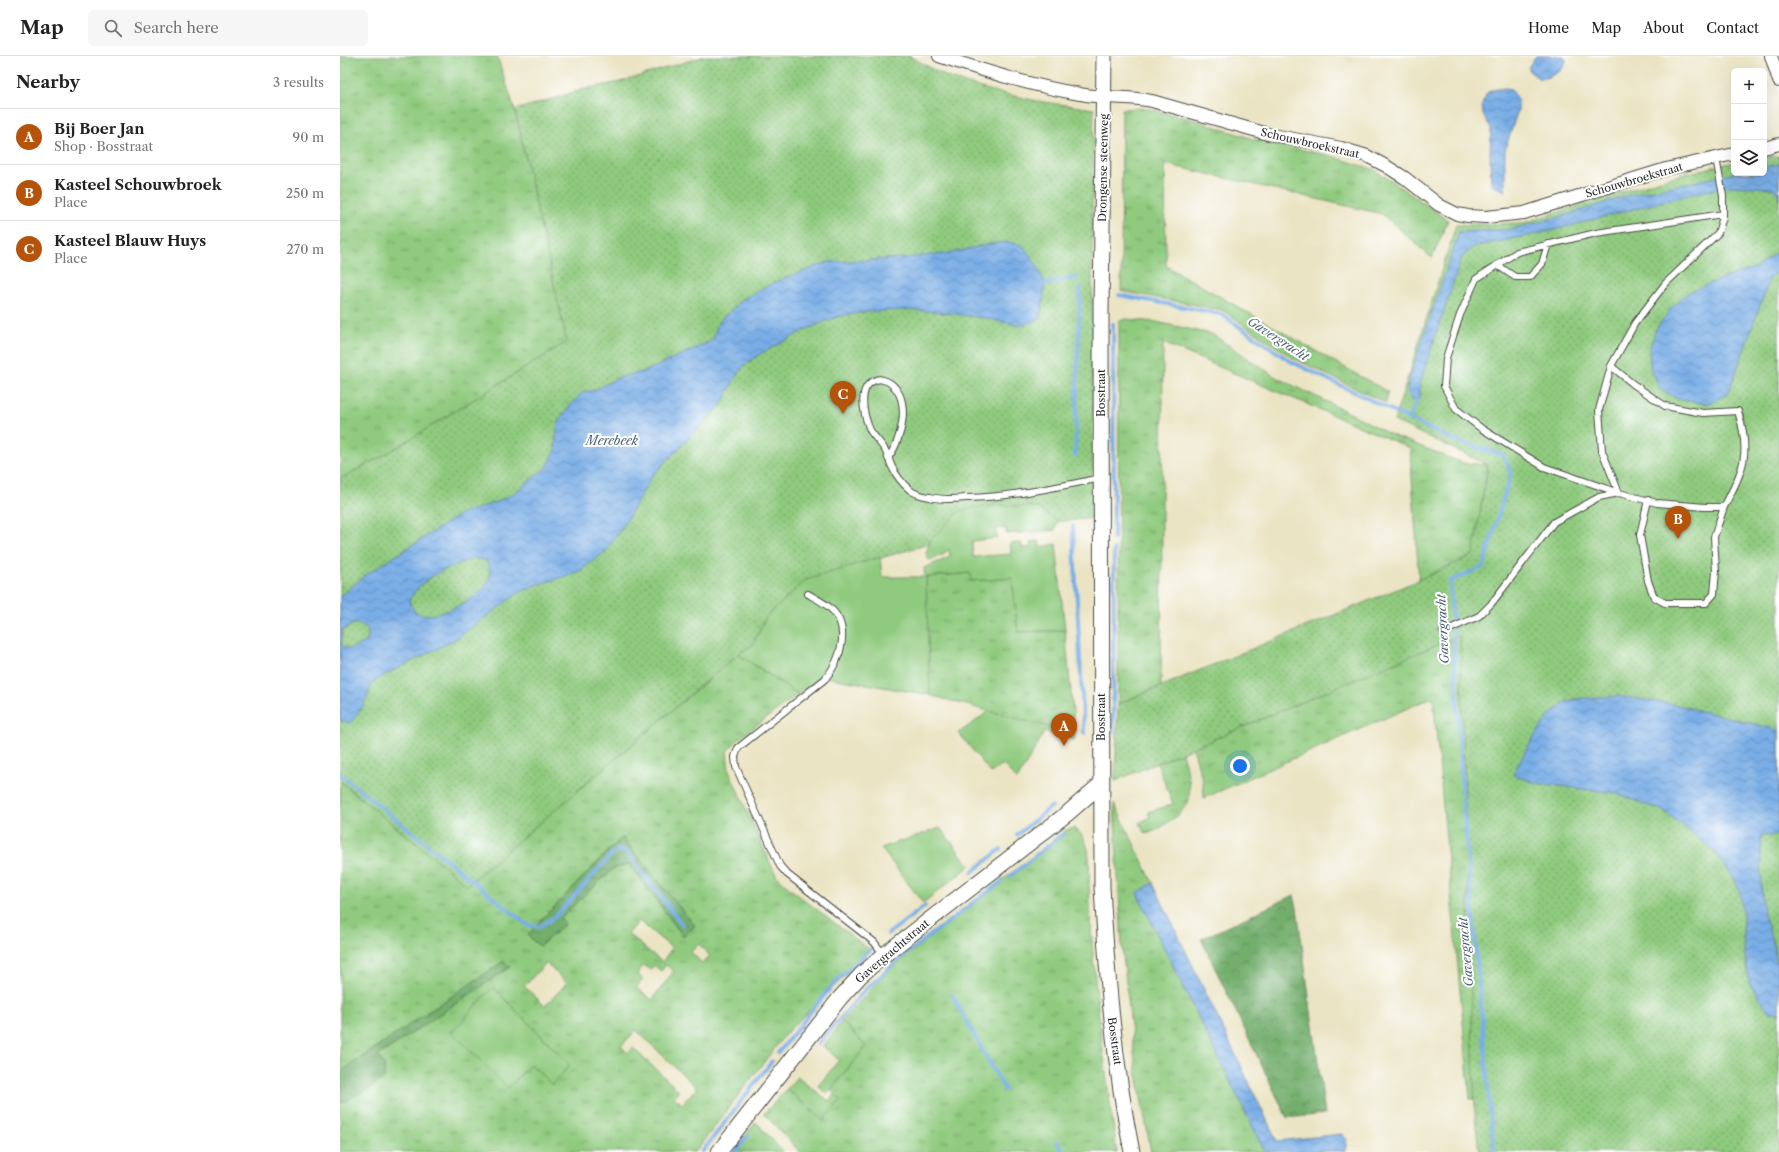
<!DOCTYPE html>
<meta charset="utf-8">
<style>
body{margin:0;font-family:"Libre Caslon Text",serif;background:#f6f6f6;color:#222}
.controls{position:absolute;right:12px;top:12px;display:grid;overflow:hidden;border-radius:6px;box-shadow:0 4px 16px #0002}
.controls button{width:36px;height:36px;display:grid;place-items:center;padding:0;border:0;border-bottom:1px solid #e0e0e0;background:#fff;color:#222;font:20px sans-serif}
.you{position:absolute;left:900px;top:710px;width:14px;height:14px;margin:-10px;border:3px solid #fff;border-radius:50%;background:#1a73e8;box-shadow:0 0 0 6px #1a73e833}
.badge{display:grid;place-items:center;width:26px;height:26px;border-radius:50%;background:#b45309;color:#fff;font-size:13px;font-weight:700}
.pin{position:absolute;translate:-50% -33px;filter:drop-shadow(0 1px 2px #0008)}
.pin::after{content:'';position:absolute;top:21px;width:14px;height:12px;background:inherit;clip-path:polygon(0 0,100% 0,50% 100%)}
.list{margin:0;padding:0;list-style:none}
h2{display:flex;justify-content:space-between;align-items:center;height:52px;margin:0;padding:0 16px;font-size:17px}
h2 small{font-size:13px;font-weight:400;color:#767676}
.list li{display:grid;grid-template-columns:26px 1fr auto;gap:12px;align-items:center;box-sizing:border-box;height:56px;padding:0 16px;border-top:1px solid #e0e0e0}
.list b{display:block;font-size:15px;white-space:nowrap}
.list p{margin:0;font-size:13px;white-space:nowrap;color:#767676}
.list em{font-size:13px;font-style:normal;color:#767676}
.icon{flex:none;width:22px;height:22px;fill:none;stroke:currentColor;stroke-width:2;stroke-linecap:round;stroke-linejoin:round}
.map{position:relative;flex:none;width:1439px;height:1096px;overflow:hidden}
header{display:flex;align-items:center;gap:24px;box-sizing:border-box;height:56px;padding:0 20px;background:#fff;border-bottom:1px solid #e0e0e0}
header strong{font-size:19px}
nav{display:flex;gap:22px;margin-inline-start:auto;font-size:14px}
.search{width:280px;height:36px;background:#f6f6f6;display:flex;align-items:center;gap:10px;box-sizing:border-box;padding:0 14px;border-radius:6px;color:#767676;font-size:15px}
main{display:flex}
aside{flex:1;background:#fff}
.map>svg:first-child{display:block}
.grass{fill:url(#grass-tufts);stroke:#5d7a54;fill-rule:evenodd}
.forest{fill:url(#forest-crowns);stroke:#4f6c4c}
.park{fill:url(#park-dots);stroke:#5d7a54}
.garden{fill:#8fca7e;stroke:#5d7a54}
.water{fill:url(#water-waves);stroke:#526c88;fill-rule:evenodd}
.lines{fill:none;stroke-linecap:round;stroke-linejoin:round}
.stream{stroke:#79ade6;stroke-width:4}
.service-casing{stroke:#484742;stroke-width:8}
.minor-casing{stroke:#484742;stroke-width:14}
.tertiary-casing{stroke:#484742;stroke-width:17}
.service{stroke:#fff;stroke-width:6}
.minor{stroke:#fff;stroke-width:12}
.tertiary{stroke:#fff;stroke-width:15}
.labels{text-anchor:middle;stroke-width:4;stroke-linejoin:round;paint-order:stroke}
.street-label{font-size:11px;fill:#2b2b2b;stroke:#fff}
.water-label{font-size:12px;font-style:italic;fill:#4a5f76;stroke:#fff}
</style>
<header>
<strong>Map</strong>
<div class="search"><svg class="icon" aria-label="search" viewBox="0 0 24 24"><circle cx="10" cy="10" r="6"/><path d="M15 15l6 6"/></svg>Search here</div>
<nav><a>Home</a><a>Map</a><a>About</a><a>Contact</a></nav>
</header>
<main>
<aside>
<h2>Nearby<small>3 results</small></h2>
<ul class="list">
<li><span class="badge">A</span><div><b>Bij Boer Jan</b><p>Shop · Bosstraat</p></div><em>90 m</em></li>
<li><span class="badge">B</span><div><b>Kasteel Schouwbroek</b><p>Place</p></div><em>250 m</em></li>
<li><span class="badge">C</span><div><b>Kasteel Blauw Huys</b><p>Place</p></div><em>270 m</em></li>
</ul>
</aside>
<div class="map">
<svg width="1439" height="1096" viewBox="0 0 1439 1096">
<defs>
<pattern id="grass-tufts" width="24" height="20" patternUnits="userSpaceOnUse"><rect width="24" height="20" fill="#8fca7e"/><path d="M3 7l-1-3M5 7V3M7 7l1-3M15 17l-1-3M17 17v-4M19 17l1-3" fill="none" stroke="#75a467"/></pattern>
<pattern id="forest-crowns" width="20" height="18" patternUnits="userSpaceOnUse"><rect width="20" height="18" fill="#73ae6d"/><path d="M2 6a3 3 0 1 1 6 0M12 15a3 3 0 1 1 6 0" fill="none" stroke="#5f8e5a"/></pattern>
<pattern id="park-dots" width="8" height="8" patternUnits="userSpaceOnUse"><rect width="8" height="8" fill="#8fca7e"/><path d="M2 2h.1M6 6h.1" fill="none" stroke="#75a467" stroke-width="1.8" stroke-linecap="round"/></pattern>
<pattern id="water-waves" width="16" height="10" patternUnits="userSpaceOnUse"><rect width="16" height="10" fill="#79ade6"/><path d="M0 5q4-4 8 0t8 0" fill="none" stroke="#638dbb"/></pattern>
</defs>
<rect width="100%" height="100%" fill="#fff"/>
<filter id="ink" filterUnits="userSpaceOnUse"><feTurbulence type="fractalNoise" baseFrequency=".025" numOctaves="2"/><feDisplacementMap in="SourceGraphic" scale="8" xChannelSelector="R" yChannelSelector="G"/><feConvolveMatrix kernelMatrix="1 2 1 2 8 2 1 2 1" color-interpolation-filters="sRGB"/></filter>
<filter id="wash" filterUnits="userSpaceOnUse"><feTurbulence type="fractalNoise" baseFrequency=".012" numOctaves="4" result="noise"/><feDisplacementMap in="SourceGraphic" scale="16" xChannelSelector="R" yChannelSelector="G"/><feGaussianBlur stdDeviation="0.9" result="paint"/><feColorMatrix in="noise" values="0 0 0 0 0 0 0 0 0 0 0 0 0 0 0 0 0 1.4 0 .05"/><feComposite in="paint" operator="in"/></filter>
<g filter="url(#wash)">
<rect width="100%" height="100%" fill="#ebe4c4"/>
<!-- grass -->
<path class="grass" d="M0,0H157L175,54L227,286L46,398L0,423Z
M806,52L851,63L910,82L991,100L1035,114L1108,164L1092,202L1042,158L825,108L826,210L1048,336L1046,347L953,302L882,254L781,235L782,53Z
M786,263L816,266L872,278L934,320L1018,361L1049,378L1123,407L1148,409L1133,499L1079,524L1070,392L823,287L821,630L778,648L779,265Z
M631,517V525L672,521L678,576L725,574L735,678L589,639L586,521Z
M1120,578L1135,1043H1130L1093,641L864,742L863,726L853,692Z
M398,598L458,638L400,682L387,695L389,715L432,811L438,822L449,832L531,895L447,976L355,1096H0V1047L38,1000L169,911L164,905L0,1016V725L127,829ZM282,781L355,870L343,880L289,807L273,813L220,862L225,868L188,878ZM299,865L332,892L322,906L288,878ZM359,888L370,900L362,907L351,896ZM206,907L227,927L205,950L184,930ZM304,909L310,914L314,909L321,915L326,909L334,915L312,944L296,932L303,923L297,918ZM153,931L230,1009L212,1028L191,1008ZM296,974L357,1032L342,1048L334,1041L339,1035L293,992L288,997L281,990Z
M842,697C851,727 858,748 827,767C820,772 814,776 806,778L799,767L810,761L808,756L833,748L817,707Z
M774,747L813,827L797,837L925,1096H811L796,1014L782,891Z
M734,772C753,785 749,809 749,830C752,919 764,1008 777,1096H460L424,1058L447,1033L483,1064L501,1044L490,1034L526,990L502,965L550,913L726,774Z
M416,1066L443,1096H393Z"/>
<!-- forest -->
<path class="forest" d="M282,781L355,870L343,880L289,808L273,813L220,862L225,868L200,890L193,885L188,878Z
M954,839L957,852L985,1058L947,1062L861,883Z
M164,905L170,911L38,1000L45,1010L44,1022L25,1035L0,1047V1016Z"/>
<!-- park -->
<path class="park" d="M365,0H569L607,21L648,34L697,45L754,53L752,148L753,462L661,472L599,485L466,524L426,561L413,589L398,598L127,829L0,725V423L46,398L227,286L175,54L245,33L280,26Z
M1439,100V1096H1139L1135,1061L1120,579L775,725L778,648L1079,524L1133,499L1148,409L1054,365L1116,169L1183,167L1327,122L1394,106V117H1424V101Z"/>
<!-- garden -->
<path class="garden" d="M656,449L697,451L718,465L715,474L667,478L666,472L656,473L657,482L632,485L633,501L671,498L670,487H681L682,492H691V486L699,485L700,491L716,488L725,574L678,576L672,522L631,525L630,517L586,521L590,639L484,621L458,638L398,598L413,589L426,561L466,524L540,501L542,521H585L584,512L610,501L609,493L603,499L589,504L586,498L590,484L621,454Z
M649,655L735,678L734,684L715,678L714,680L705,675L677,724L663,708L651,717L619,677Z
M600,772L630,810L583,847L541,792Z
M153,931L230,1009L212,1029L191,1008L168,1032L112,976Z
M502,965L526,990L487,1038L478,1030L499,1004L483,990Z
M457,1021L489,1045L495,1038L501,1044L483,1064L447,1033Z"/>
<!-- water -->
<path class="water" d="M1196,0H1224L1226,6C1222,17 1210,21 1200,23L1189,15V10Z
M1165,32L1171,33L1178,43V54L1165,94V135L1152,129L1151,126L1150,99L1151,72L1143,59L1142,48L1147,37L1152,34Z
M1439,108V144L1438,137L1432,132L1390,130L1352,138L1206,176L1133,191L1122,201L1083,317L1080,330V342L1076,345L1071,344L1067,333L1070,320L1119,176L1172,173L1229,158L1289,139L1396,117H1424V111Z
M666,186L682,189C690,199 703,216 704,228C705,240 702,253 699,263L681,270L644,262L599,256L564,254L527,256L499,260L467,273L420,298L404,309L394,324L382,348L312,420L284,469L266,495L241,514L230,519L196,529L177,538L114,584L41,621L31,628C28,644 21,655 10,667L0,665V541L24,520L119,459L159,445L174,437L208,410L215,394L217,371L221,362L232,347L243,336L255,334L277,322L306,315L373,284L376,272L383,261L392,254L401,244L437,225L489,206L565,202L611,197L650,188ZM134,502L147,505C148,508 150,513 150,517C151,538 105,559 87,559C83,559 78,557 75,556L69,545C80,521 110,511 134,502ZM14,568H21L28,573V581L26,586L10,593L2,590V574Z
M1439,194V216L1430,222L1388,338L1367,348L1340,344L1321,334L1311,316L1309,294L1316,273L1332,251L1349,236L1376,225L1417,211Z
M1278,640L1338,649L1439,674V779L1421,780V826L1424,858L1434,891L1439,916V957L1429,956L1410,928L1404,894L1403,862L1400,835L1388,814L1374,795L1324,755L1275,737L1196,727L1173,719C1182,699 1208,653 1228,645C1239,641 1265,641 1278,640Z
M813,827L937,1085L1002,1078L1007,1084L1005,1095L925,1096L797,837Z"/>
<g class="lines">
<!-- stream -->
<path class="stream" d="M704,228L737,221
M779,239L881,258L950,305L1113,384L1163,399L1171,417L1143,511L1110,525L1123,747L1154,1096
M773,268L774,483
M1069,363L1076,345
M735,400L740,231
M733,470L744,677
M773,676L774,493
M0,718L186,868L199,871L216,860L271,799L278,794L286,795L343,870
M677,779L712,750
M632,816L661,793
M670,820L724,777
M548,878L585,850
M612,939L665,1034
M478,988L525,934L559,903L662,825
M438,997L495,926L532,892
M717,1086L724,1096
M362,1096L432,1005
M395,1096L408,1080"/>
</g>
</g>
<g filter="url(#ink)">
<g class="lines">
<defs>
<path id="service" d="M1157,209L1175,221H1190L1202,208L1208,188
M1271,310L1293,328L1325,350L1363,357L1398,355C1411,398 1404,412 1384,451H1365L1317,447L1279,437L1204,411L1142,373L1116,353L1104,330L1106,302L1120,259L1136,223L1177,196L1256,177L1383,158
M548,402C562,384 572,343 550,327C547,325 540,322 536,324C516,330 524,360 530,374C534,381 541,387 545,394C548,399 549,405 552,411C556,419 563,428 570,434C575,438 584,440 590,441C601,444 615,443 626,442C672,441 716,431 761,422
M1308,444L1300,479L1308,525L1314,541L1325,547H1366L1374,538L1376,515L1374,481L1384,451
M468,538C475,542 483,546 489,551C512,570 501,604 485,623L398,692L395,701L396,711L440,810L447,818L534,886L544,899
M1103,576L1139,560L1151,548L1214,466L1259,441L1279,437L1262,395L1259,354L1271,310L1295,267L1325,228L1378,177L1383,161V140L1376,102"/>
<path id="minor" d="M599,0C645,15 692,30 740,38C764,43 788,40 812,45L928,78L1001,92L1027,100L1046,110L1065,122L1099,149L1117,158L1128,160L1146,161L1184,157L1326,113L1394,98
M1431,0L1439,25
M1424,92L1439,88"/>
<path id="tertiary" d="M764,0L761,257L762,831C767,920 774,1009 792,1096
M379,1096L500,942L521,919L544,899L728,757L761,728"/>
</defs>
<!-- service casing -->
<use href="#service" class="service-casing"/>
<!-- minor casing -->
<use href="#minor" class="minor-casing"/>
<!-- tertiary casing -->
<use href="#tertiary" class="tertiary-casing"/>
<!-- service -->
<use href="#service" class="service"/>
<!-- minor -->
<use href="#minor" class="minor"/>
<!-- tertiary -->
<use href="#tertiary" class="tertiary"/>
</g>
</g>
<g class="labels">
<!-- street labels -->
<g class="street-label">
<text transform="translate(970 87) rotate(13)" y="4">Schouwbroekstraat</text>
<text transform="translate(763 112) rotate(-89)" y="4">Drongense steenweg</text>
<text transform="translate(1294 124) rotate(-16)" y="4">Schouwbroekstraat</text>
<text transform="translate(761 337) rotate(-90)" y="4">Bosstraat</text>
<text transform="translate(761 661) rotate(-90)" y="4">Bosstraat</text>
<text transform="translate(552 895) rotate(-40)" y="4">Gavergrachtstraat</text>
<text transform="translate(775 985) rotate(82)" y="4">Bosstraat</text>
</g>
<!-- water labels -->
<g class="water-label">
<text transform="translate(938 283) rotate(33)" y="4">Gavergracht</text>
<text x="272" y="389">Merebeek</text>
<text transform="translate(1103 573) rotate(-93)" y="4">Gavergracht</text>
<text transform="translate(1126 896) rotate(-95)" y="4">Gavergracht</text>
</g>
</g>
</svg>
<div class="controls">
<button>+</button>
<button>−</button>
<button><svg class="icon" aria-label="layers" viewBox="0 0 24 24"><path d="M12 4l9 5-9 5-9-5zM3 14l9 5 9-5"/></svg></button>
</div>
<div class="you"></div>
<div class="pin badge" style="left:724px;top:690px">A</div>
<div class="pin badge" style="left:1338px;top:483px">B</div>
<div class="pin badge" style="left:503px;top:358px">C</div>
</div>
</main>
